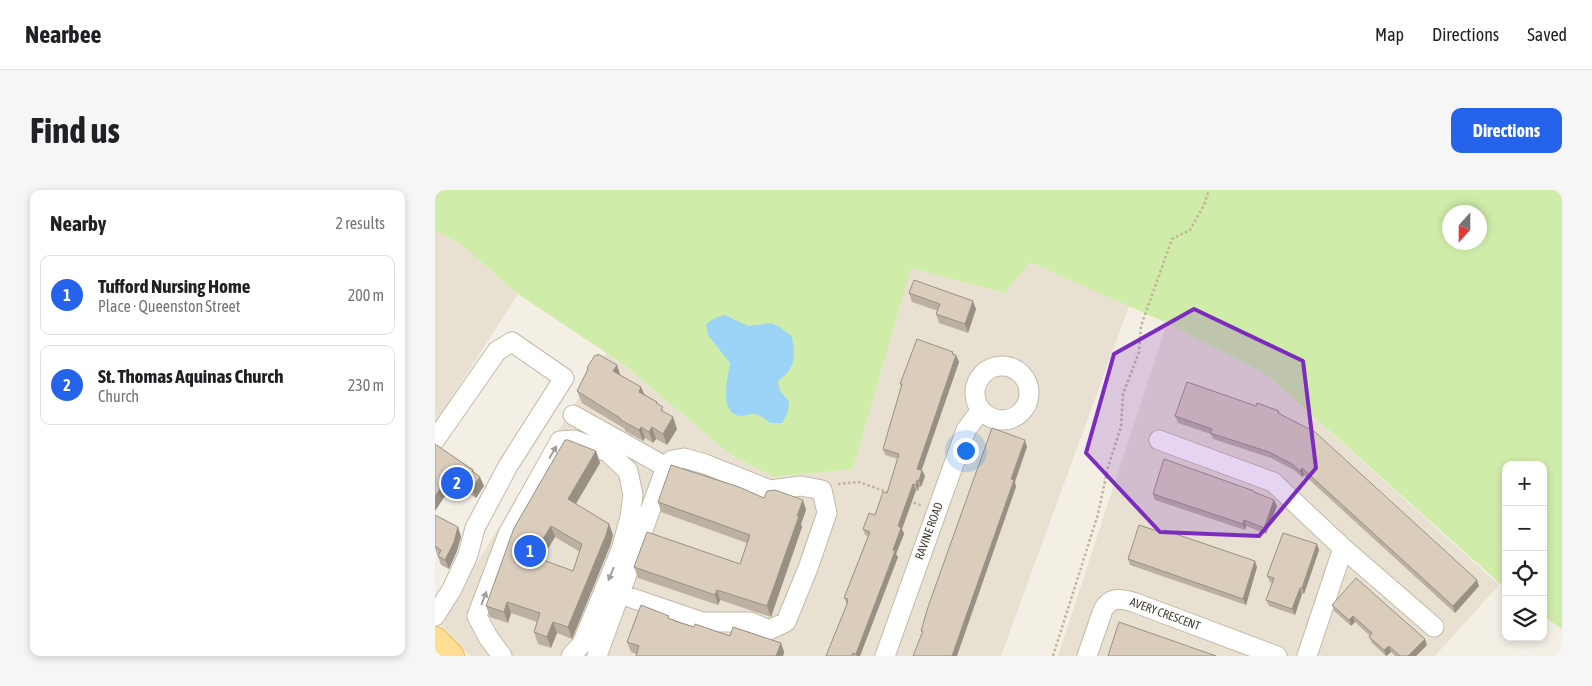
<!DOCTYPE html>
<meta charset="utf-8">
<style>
body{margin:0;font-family:"Asap Condensed",sans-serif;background:#f6f6f6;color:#202124}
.controls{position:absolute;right:15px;bottom:15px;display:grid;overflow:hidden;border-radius:10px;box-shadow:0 2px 8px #0003}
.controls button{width:45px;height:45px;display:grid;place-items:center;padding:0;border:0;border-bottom:1px solid #e0e0e0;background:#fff;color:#202124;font:25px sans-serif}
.compass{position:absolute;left:1007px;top:15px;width:45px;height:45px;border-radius:50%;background:#fff;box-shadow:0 2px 8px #0003;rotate:201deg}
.you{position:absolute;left:530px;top:260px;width:18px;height:18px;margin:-12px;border:4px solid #fff;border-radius:50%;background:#1a73e8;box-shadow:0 0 0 8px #1a73e833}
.badge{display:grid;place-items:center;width:32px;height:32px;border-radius:50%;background:#2563eb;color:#fff;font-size:16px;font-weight:700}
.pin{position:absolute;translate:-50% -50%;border:2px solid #fff;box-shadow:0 1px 5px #0006}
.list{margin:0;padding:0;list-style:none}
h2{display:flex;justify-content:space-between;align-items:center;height:65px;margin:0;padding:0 20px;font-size:21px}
h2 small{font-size:16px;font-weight:400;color:#757577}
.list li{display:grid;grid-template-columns:32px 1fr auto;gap:15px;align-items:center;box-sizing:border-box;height:80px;margin:0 10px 10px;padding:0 10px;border:1px solid #e0e0e0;border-radius:10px}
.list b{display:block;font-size:19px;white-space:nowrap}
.list p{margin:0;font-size:16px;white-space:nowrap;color:#757577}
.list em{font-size:16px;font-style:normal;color:#757577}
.icon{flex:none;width:28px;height:28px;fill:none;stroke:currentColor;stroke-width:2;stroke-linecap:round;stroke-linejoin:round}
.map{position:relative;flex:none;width:1127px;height:466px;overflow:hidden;border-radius:10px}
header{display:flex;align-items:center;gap:30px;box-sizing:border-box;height:70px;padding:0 25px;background:#fff;border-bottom:1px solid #e0e0e0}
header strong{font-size:24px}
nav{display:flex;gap:28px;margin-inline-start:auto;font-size:18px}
.intro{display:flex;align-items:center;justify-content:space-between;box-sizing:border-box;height:120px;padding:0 30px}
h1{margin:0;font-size:35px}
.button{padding:12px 22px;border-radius:10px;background:#2563eb;color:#fff;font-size:18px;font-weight:700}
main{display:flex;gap:30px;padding:0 30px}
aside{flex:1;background:#fff;border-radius:10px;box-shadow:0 2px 8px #0003}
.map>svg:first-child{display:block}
.residential{fill:#e8e1d2}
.green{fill:#d0eca9;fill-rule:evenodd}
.water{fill:#9bd4f7}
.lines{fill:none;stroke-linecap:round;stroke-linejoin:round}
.minor-casing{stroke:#c3b9a9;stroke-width:21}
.major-casing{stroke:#efbc58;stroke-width:26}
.path{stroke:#c3b296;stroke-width:2.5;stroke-dasharray:2.5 2.5;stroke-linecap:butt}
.minor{stroke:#fff;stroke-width:19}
.major{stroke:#ffdd93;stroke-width:24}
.wall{fill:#bbb0a2;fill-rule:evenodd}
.shaded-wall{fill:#999084}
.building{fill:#dacdbc;stroke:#999084;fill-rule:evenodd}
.oneway{fill:#a39f9a}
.marked{fill:#7b2cbf;fill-opacity:0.2;stroke:#7b2cbf;stroke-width:4;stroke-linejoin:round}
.labels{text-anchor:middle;stroke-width:4;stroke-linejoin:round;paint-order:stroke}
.street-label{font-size:12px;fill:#473f34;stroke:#fff}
</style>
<header>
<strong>Nearbee</strong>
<nav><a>Map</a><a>Directions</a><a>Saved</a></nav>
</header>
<div class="intro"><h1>Find us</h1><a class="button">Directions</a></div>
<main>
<aside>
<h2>Nearby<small>2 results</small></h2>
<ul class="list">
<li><span class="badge">1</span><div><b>Tufford Nursing Home</b><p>Place · Queenston Street</p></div><em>200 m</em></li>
<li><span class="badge">2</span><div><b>St. Thomas Aquinas Church</b><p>Church</p></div><em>230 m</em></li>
</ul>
</aside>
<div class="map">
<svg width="1127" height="466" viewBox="0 0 1127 466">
<rect width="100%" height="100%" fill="#f4efe5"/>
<!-- residential -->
<path class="residential" d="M0,40L27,55L83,104L0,233Z
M595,72L694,116L566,466H35L4,434L171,163L188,174L295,264L339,287L418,279L476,78L570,103Z
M732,133L832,185L1064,395L1000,466H623Z"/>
<!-- green -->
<path class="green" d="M0,0H1127V439L1108,426V275H1071V399L832,185L732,133L595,72L570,103L476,78L418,279L339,287L295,264L188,174L83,104L27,55L0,40ZM1014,22H1044V52H1014Z"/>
<!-- water -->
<path class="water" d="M290,125L313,136L336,133L345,137L357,146C360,168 362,176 343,191C343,199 348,205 354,211L353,222L347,233H335C330,229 325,224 318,224C314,224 310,226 306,226C283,224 293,188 295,173L273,145L271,134L280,128Z"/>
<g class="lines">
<defs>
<path id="minor" d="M540 203a27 27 0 1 1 54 0a27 27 0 1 1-54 0Z
M138,225L231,277
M0,250L62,161L77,152L129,188L73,276L40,338L33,365L17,399L0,426
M724,250L838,292L908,358L872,466
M908,358L999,437
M67,466L53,447L42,426L73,344L125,251L139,250L173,262L193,281L198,305L195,327L186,360L147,454L136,466
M162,466L231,277L237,270L249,268L270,274L335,300L366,296L387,300L392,323L373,378L351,432L334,440L315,432H267L185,404
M450,466L531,240L546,220
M652,466L668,420C675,407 685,408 698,412L842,466"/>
<path id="major" d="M0,449L17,466"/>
</defs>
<!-- minor casing -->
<use href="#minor" class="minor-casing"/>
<!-- major casing -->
<use href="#major" class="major-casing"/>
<!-- path -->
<path class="path" d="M403,294L424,292L455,303
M474,311L488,316
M618,466L663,324L673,277L686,237L688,204L704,162L706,136L737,49L755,40L769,15L774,0"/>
<!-- minor -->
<use href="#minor" class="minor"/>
<!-- major -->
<use href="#major" class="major"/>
</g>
<!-- wall -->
<path class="wall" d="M474,103L541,119L533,143L504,133L501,124L503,121L477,112Z
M519,165L524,172L486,280L490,286L486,297H484L483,301L481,300L467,339L469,344L461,364L463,367L425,466H391L412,414L409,408L433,346L430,345L428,339L440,325L452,303L463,269L450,265L448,259L467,197L465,194Z
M152,178L185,185L206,197L209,204L222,212L223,214L230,223L238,227L242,239L232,255L221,249L218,253L210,248L208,251L190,241V239L147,213L142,201L153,180Z
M821,216L845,224L1044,396L1020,423L869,285L867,287L859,280L836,268L778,249L776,244L743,233L740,226Z
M0,254L38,280L39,283L49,296L41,308L26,298L22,304L14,300L0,321Z
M161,261L165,273L141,314L174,334L178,345L175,356L137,449L122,443L116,458L103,454L99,442L102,432L76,423L73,433L55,427L51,416ZM120,347L145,362L138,381L107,370Z
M819,301L820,303L839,310L842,316L831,344L811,336L810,340L720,310L718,304Z
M329,308L368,310L371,320L366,334L367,337L336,427L285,410L283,415L203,388L199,377L305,374L312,353L226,322L223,312Z
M0,325L23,337L26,347L22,361L14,379L6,375L0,358Z
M882,354L884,360L869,404H867L860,425L834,416L831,410L837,393L835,392L832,386Z
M693,369L822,377L811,415L695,375Z
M897,415L992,455L981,466H960L956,462L952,466H951L937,453L934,447L935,446L920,432L916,436L899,421Z
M234,426V428L259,437L295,446L346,453L349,462L348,466H201V464L196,462L192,452Z"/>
<!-- shaded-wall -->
<path class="shaded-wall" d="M538,111L541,119L533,143L530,134Z
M521,165L524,172L485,285L482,279Z
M182,175L186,187L178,181Z
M206,197L211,208L204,202Z
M238,227L242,239L232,255L228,244Z
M206,237L210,248L208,251L204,240Z
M217,237L221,249L218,253L214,242Z
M590,250L592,257L580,292L581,297L522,466H517L576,289Z
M161,261L165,273L137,320L133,309Z
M867,278L869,285L867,287L865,281Z
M487,280L490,286L486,297L484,291Z
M45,287L49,296L41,308L37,299Z
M23,289L26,298L22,304L19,295Z
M482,290L484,297L483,301L481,295Z
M11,291L14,300L0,321V306Z
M478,294L481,300L467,339L469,344L461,364L463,367L425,466H422L421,464L458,360L463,336Z
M368,310L371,320L366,334L367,337L336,427L332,416Z
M839,310L842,316L831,344L829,338Z
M809,330L811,336L810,340L808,334Z
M174,334L178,345L175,356L137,449L133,437Z
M116,336L120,347L108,366L104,378L100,367L104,355Z
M23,337L26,347L22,361L14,379L10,370Z
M882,354L884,360L869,404L867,398Z
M820,371L822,377L811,415L808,409Z
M1042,390L1044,396L1020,423L1018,416Z
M865,398L867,404L860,425L857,419Z
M282,400L285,410L283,415L280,405Z
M72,412L76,423L73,433L69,422Z
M918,426L920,432L916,436L914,430Z
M118,432L122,443L116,458L112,447Z
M990,449L992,455L981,466H973Z
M346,453L349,462L348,466H341Z
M954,456L956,462L951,466L949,460Z"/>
<!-- building -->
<path class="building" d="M479,90L538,111L530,134L501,124L505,114L474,103Z
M482,149L518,162L517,164L521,165L482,279L487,280L484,291L482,290L481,295L478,294L463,336L466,338L458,360L460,361L421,464L418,463L417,466H391L412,414L413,409L409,408L435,342L428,339L434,323L440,325L448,302L452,303L464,264L448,259L467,194H465Z
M163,164L182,175L178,181L206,197L204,202L222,212L221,213L228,217L226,220L238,227L228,244L217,237L214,242L206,237L204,240L186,230L185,228L142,201L153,179L152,178L160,165L162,166Z
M752,192L821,216L822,213L844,221L843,223L880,242L1042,390L1018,416L867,278L865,281L857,274L834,262L775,243L777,239L740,226Z
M557,238L590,250L576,289L579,290L517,466H478L488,441H486L493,417Z
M130,250H133L161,261L133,309L174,334L171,345L133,437L118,432L112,447L99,442L105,423L72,412L69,422L51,416L79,338ZM116,336L147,354L138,381L100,367L104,355Z
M0,254L38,280L37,281L45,287L37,299L23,289L19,295L11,291L0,306Z
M729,269L819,301V302L839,310L829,338L809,330L808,334L718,304Z
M236,275L304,297L329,308L332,301L340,300L368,310L362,326H364L332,416L282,400L280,405L199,377L212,342L305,374L315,345L223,312Z
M0,325L23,337L19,352L10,370L3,366L6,360L0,356Z
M704,335L728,343L729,340L820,371L808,409L693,369Z
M848,343L882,354L867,398H865L857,419L831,410L839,388L832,386Z
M921,388L990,449L973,466H965L954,456L949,460L934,447L937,443L918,426L914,430L897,415Z
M206,415L234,426L233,428L243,432L259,437L260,434L295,446L298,437L346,453L341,466H201L204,456L192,452Z
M684,432L781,466H673Z"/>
<!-- one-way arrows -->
<defs><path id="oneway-solid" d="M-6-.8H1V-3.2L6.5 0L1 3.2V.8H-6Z" transform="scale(1.25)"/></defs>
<g class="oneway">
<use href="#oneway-solid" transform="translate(118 262) rotate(-59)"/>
<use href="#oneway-solid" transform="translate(176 384) rotate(112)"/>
<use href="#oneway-solid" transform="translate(49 408) rotate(-69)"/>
</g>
<!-- marked area -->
<path class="marked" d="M759,119L868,171L881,278L824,346L725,342L651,263L679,164Z"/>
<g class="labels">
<!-- street labels -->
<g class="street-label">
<text transform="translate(494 341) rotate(-70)" y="4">RAVINE ROAD</text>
<text transform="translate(730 424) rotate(20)" y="4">AVERY CRESCENT</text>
</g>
</g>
</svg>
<div class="controls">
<button>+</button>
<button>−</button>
<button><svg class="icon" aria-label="locate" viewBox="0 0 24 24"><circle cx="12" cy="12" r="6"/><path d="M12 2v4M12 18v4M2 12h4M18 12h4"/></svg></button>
<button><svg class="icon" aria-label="layers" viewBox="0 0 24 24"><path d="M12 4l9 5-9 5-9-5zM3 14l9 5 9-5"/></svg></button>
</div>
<svg class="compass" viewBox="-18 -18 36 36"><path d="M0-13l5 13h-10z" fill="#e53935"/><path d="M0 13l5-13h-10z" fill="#757577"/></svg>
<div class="you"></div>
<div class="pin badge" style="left:95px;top:361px">1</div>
<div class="pin badge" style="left:22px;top:293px">2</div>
</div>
</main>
